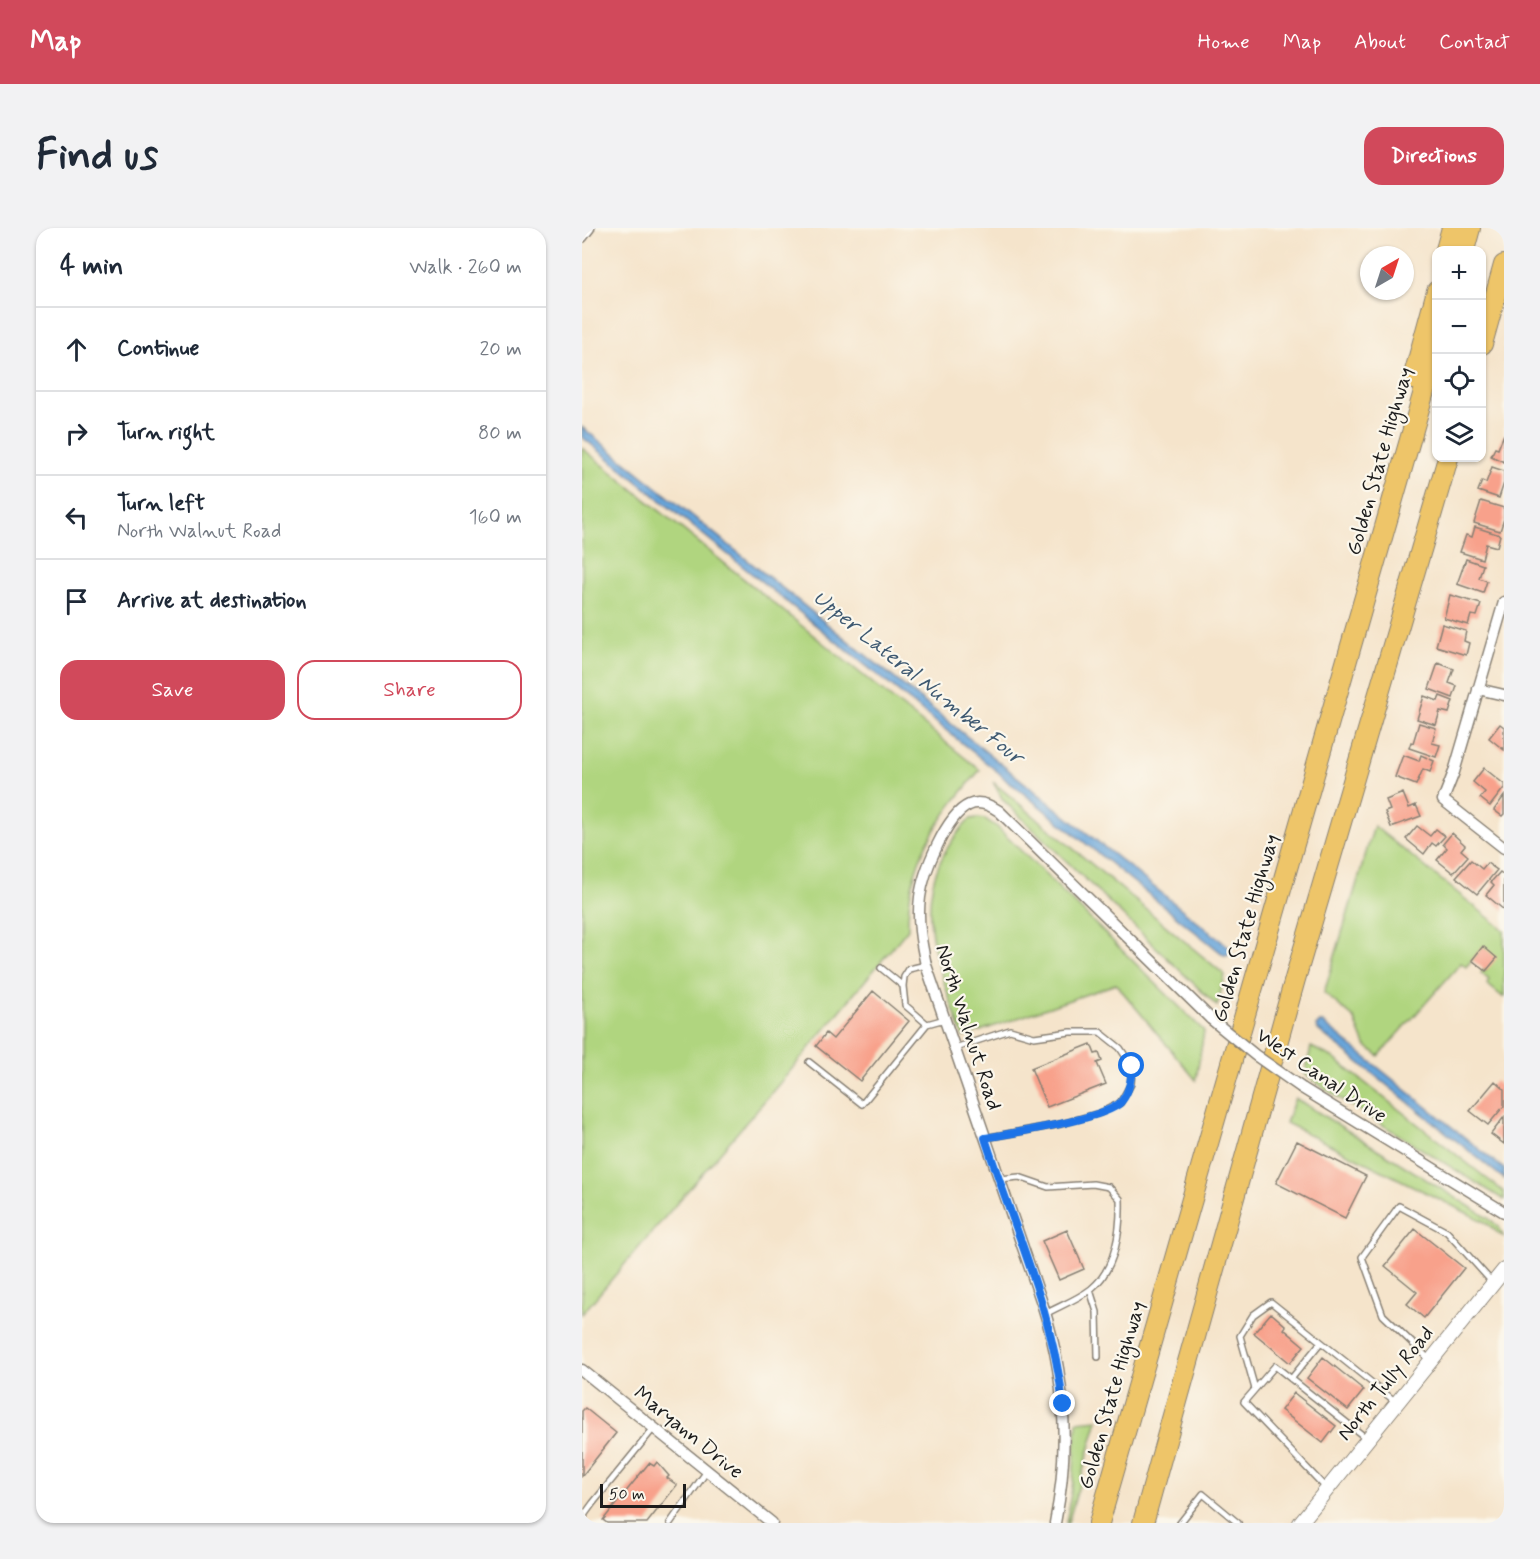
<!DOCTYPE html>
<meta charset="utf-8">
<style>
body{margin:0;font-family:Mynerve,sans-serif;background:#f2f2f3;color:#1f2937}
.controls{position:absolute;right:18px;top:18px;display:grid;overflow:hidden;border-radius:12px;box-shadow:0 2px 4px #0004}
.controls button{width:54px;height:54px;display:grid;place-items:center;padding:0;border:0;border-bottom:2px solid #e0e1e3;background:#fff;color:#1f2937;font:30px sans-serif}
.compass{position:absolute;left:778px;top:18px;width:54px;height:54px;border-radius:50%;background:#fff;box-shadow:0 2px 4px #0004;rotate:39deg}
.scale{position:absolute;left:18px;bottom:15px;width:86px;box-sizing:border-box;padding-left:6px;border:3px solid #1c1c1c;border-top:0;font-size:16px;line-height:21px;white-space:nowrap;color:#1c1c1c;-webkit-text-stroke:4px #fbf7ec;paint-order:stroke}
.stop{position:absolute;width:18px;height:18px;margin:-14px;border:4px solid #1a73e8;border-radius:50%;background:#fff}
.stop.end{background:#1a73e8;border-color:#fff;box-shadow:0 2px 6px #0008}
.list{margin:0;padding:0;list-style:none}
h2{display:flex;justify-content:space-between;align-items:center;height:78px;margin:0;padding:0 24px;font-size:26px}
h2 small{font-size:20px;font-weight:400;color:#747a83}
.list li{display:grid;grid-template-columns:39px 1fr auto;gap:18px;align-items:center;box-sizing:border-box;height:84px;padding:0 24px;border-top:2px solid #e0e1e3}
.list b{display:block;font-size:22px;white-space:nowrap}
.list p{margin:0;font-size:20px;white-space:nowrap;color:#747a83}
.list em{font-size:20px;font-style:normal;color:#747a83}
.actions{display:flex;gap:12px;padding:18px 24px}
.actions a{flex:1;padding:14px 0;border:2px solid #d1495b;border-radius:18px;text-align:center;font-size:21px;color:#d1495b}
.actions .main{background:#d1495b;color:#fff}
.icon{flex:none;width:33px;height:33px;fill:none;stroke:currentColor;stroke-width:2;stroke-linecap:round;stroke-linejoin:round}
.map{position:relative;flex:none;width:922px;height:1295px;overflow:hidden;border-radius:18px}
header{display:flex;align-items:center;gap:36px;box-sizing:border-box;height:84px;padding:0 30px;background:#d1495b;color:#fff}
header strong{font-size:28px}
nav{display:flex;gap:33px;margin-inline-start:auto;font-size:21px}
.intro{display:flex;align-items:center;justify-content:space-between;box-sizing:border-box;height:144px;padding:0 36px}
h1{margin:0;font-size:42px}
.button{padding:15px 27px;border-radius:18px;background:#d1495b;color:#fff;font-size:21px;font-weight:700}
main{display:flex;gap:36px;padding:0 36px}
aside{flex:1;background:#fff;border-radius:18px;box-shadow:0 2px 4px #0004}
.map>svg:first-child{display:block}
.green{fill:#b0d57f;stroke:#66784e;stroke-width:1.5}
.water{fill:#68a4d9;stroke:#42607a;stroke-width:1.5}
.building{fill:#f8a18b}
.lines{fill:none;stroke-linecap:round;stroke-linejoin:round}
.service-casing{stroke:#888074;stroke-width:8}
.minor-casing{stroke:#888074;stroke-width:13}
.tertiary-casing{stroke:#888074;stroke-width:16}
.motorway-casing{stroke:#888074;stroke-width:22}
.service{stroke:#fff;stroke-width:5}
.minor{stroke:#fff;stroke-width:10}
.tertiary{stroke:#fff;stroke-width:14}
.motorway{stroke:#eec569;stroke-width:20}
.minor-bridge-casing{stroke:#888074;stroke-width:13;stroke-linecap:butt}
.minor-bridge{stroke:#fff;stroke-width:10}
.route{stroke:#1a73e8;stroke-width:8}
.labels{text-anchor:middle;stroke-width:4.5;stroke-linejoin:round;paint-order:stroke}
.street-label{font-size:21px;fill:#1c1c1c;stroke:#fbf7ec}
.water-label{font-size:22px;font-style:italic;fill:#3e5971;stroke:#fbf7ec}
</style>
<header>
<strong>Map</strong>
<nav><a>Home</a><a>Map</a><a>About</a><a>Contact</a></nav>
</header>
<div class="intro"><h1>Find us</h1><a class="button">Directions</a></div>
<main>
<aside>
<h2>4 min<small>Walk · 260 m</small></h2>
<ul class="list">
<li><svg class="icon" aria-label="ahead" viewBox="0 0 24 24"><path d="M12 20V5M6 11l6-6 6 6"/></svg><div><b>Continue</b></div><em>20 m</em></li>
<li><svg class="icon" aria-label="right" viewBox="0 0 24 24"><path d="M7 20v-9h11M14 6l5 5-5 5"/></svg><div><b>Turn right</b></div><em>80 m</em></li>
<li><svg class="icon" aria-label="left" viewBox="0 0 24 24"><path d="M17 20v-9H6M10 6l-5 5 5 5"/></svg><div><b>Turn left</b><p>North Walnut Road</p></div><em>160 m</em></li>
<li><svg class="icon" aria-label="arrive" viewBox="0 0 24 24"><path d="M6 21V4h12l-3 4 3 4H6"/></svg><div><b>Arrive at destination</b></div></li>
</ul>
<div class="actions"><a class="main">Save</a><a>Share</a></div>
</aside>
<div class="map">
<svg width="922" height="1295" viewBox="0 0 922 1295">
<rect width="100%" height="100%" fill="#fbf7ec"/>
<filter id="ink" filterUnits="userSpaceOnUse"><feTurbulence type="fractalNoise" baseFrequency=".0167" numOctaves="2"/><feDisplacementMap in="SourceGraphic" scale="12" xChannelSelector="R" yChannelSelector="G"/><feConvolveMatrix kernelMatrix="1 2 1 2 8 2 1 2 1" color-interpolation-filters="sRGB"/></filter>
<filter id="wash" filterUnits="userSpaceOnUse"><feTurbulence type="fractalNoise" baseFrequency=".008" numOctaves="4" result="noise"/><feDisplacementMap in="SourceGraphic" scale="24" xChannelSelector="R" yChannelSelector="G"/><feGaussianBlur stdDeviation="1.35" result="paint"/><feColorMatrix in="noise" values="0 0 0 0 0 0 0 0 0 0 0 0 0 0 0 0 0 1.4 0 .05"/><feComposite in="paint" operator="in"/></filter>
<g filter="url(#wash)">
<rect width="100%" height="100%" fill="#f5e4cb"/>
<!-- green -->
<path class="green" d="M0,220L398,542C355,593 325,632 326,701L209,842L0,1086Z
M411,554L643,747L635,778L421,572Z
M395,590L403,591L415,599L622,803L614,852L534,756L381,809C354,730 319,662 388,591Z
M792,598L922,702V770L905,756L907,752L899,745L902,742L904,743L901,719L884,739L879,735L797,828L783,817L772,790L742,765Z
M729,819L750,829L922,964V972L752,867L723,846Z
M713,870L905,989L917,999L922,1010L903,994L704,895Z
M516,1192L486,1295H484L491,1253L495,1194Z"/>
<!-- water -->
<path class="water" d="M0,199L648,720V724L646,727H642L431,557L428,556L417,545L0,209Z
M737,795H741L922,941V951L735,801L734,798Z"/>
<g id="blocks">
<!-- building -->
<path class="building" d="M922,206V234L909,228L913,220L916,221Z
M910,239L922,243V255L917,270L896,263L900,253L904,255Z
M899,273L922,280V291L918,303L892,295Z
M893,299L918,307L915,319L904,316L900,331L878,324L884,307L890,309Z
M884,331L901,337L897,350L905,353L901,365L875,356Z
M868,367L899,376L895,388L889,387L886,397L862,390Z
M860,396L884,403L882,413L887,415L884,427L854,418Z
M856,435L872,441L867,455L875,458L871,470L847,461Z
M842,468L856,473L858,468L871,473L867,485L858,483L854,497L835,491Z
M837,495L854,500L850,515L858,517L854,529L827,520L829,514L831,515Z
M918,496L922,499V522L907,510Z
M821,527L837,533L839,527L852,533L848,544L841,541L834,557L813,549Z
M902,540L922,556V560L908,578L898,570L903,564L891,554Z
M821,565L827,580L834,577L839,588L809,599L803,584L808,582L804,572Z
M922,568V586L920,588L912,582Z
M835,598L848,608L854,601L863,608L854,618L850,615L842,626L824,611Z
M870,605L883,617L879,622L886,628L871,645L855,632L865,620L861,616Z
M889,632L900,641L905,635L915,642L895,666L874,649Z
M918,644L922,647V682L904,667L912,657L909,654Z
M901,718L915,730L904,743L890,732Z
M291,763L327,793L278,853L234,818L244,805L251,811Z
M509,816L513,826L517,825L520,833L515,835L524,856L465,879L449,840Z
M913,853L922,861V878L906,897L888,883Z
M922,889V916L909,906Z
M715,913L784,948L763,990L694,955Z
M833,1001L882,1040L842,1090L825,1076L835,1064L803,1038Z
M485,1002L502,1041L477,1052L460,1013Z
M689,1085L704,1098L702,1101L722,1118L708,1135L672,1105Z
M741,1129L782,1162L766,1182L725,1150Z
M712,1165L754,1198L741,1215L699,1182Z
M3,1180L34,1205L0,1248V1183Z
M75,1234L87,1248L85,1250L95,1257L65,1295H25L21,1292L67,1235L72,1238Z"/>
</g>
</g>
<g filter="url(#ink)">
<use href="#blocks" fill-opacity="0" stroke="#888074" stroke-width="1.5"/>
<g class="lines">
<defs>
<path id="service" d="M344,737L327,741L322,749L321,758L323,777L345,796L363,791
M299,740L321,758
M373,820L428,802L452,809L488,804H518L538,820L550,838L549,856L538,875L518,885L479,896L403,910
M227,834L280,876L345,796
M418,951L437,949L466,959L511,956L527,959L538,971C539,1001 534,1041 509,1061C496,1071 478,1078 463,1086
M508,1062L515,1084L516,1129
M848,1132L801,1087L780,1029L817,978L865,1004L910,1054
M709,1151L739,1114
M673,1161L658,1108L671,1087L689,1074L814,1174
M744,1260L662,1174L693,1138L784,1210
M1,1295L3,1286L11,1275L72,1200
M88,1295L125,1243
M598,1295L621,1266L656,1295"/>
<path id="minor" d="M0,9L7,0
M922,374L872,544L861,572L922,620
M896,461L922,467
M720,860L922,984
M0,1142L190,1295
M473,1295C488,1221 483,1146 460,1075L344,737C339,714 335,692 338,669C341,645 364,587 387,577C397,572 408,577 417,583L629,791"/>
<path id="tertiary" d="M718,1295L922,1042"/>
<path id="motorway" d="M864,22L870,0
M882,22L888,0
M900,116L922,37
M831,151L855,63
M517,1295L855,118
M561,1295L713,751L866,230"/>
</defs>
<!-- service casing -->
<use href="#service" class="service-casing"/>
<!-- minor casing -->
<use href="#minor" class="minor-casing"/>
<!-- tertiary casing -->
<use href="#tertiary" class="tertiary-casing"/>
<!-- motorway casing -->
<use href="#motorway" class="motorway-casing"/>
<!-- service -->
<use href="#service" class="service"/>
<!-- minor -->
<use href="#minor" class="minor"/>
<!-- tertiary -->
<use href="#tertiary" class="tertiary"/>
<!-- motorway -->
<use href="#motorway" class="motorway"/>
<defs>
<path id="minor-bridge" d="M629,791L673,827L720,860"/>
</defs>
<!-- minor-bridge casing -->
<use href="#minor-bridge" class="minor-bridge-casing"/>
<!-- minor-bridge -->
<use href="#minor-bridge" class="minor-bridge"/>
</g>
</g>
<g class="lines" filter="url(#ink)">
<!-- route -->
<path class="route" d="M481,1176C471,1083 431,998 403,910C429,905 524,891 539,874C548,863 549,851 550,838"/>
</g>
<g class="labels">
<!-- street labels -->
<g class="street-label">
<text transform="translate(797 233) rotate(-74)" y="7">Golden State Highway</text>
<text transform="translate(663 700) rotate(-74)" y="7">Golden State Highway</text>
<text transform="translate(387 799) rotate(72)" y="7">North Walnut Road</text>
<text transform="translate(740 847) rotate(34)" y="7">West Canal Drive</text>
<text transform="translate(803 1155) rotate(-51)" y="7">North Tully Road</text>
<text transform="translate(529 1167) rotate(-74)" y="7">Golden State Highway</text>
<text transform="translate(107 1204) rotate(39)" y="7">Maryann Drive</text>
</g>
<!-- water labels -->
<g class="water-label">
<text transform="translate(337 448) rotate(39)" y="8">Upper Lateral Number Four</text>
</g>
</g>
</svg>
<div class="controls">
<button>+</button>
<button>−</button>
<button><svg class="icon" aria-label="locate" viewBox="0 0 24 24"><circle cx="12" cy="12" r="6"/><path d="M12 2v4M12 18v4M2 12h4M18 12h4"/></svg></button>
<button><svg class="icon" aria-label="layers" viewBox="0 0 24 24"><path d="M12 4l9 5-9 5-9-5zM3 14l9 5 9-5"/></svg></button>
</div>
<svg class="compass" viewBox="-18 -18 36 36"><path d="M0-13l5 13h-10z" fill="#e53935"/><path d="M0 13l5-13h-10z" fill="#747a83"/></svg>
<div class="scale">50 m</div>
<div class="stop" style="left:550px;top:838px"></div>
<div class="stop end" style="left:481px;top:1176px"></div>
</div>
</main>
